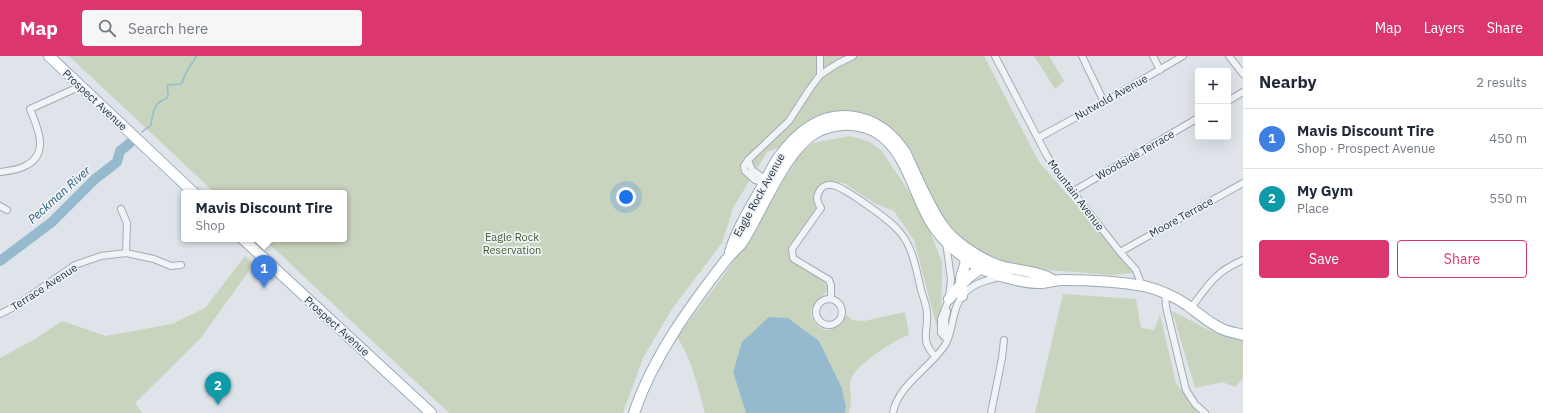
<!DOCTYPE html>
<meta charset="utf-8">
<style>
body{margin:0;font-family:"IBM Plex Sans",sans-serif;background:#f6f6f7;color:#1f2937}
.controls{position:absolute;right:12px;top:12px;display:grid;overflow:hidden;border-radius:4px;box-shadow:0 4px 16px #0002}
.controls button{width:36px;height:36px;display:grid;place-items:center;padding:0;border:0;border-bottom:1px solid #e0e1e3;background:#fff;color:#1f2937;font:20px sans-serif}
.you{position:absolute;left:626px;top:141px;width:14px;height:14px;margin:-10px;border:3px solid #fff;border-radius:50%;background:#1a73e8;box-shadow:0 0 0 6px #1a73e833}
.badge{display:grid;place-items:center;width:26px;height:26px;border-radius:50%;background:#db376d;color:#fff;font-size:13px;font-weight:700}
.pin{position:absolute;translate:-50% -33px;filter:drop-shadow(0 1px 2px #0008)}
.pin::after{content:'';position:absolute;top:21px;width:14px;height:12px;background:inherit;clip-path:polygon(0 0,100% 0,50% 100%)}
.popup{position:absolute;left:181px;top:134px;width:166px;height:52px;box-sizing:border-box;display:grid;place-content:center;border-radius:4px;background:#fff;filter:drop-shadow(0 1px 3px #0005);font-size:13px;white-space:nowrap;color:#747a83}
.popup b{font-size:15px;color:#1f2937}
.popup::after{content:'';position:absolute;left:50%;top:100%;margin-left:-8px;border:8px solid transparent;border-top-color:#fff}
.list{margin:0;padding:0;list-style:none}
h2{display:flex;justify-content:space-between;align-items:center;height:52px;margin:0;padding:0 16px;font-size:17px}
h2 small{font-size:13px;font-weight:400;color:#747a83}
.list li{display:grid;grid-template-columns:26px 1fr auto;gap:12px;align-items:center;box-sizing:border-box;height:60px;padding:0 16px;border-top:1px solid #e0e1e3}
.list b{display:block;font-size:15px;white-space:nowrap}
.list p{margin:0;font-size:13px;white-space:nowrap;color:#747a83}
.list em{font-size:13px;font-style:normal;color:#747a83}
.actions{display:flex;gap:8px;padding:12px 16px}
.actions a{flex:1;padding:9px 0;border:1px solid #db376d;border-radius:4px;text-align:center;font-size:14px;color:#db376d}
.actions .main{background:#db376d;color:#fff}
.icon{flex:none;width:22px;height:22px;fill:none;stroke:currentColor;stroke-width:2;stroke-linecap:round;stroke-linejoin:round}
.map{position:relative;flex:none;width:1243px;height:357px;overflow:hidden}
header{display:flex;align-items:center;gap:24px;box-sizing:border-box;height:56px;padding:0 20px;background:#db376d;color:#fff}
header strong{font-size:19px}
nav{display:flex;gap:22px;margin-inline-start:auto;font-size:14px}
.search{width:280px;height:36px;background:#f6f6f7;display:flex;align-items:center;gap:10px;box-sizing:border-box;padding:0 14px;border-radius:4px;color:#747a83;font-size:15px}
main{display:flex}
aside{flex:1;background:#fff}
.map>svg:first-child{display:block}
.green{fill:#c8d4be}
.water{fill:#95bacd}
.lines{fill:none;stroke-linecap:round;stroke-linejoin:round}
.stream{stroke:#95bacd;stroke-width:1.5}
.river{stroke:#95bacd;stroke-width:10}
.minor-casing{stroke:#a3acb4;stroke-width:8}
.primary-casing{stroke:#9cabb6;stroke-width:12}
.minor{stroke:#f1f4f7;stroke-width:6}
.primary{stroke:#fff;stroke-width:10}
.labels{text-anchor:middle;stroke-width:3.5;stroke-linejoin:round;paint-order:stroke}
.street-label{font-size:11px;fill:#263542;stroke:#eef3f7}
.park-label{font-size:11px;fill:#425f32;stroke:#eef3f7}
.water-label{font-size:12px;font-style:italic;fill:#2c5d79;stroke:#eef3f7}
</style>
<header>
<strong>Map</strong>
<div class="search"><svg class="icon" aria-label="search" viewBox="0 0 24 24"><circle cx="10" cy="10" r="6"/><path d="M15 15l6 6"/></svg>Search here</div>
<nav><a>Map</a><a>Layers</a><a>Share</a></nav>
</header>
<main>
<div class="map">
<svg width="1243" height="357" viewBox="0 0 1243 357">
<rect width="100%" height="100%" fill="#dee4e9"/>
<!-- green -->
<path class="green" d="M69,0H984L1039,106L1136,217L1111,219L1010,211L969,190L945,168L864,59L767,96L733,152L722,187L672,253L643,302L623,357H449L264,183H344V137H215Z
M1034,0H1049L1064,25L1055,33Z
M850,80L870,86L881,94L922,155L942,206L941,287L914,184L894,155L874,147L844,127L818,128L820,130L815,142L817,151L789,193L791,200C800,207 823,220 827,230C829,238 813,245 811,255C810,263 819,274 828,274C830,274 832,273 834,272C839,270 843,263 847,259L852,264L864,265L905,256L909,279C895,283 856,309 851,323C849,328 851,336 851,342C851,347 850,352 849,357H845L846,351L842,332L819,285L788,262L733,316L746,357H705C698,332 692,303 677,281L726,216L752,176L801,96L813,87Z
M245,200L254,208L200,283L135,347L142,357H0V302L35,283L62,265L106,280L172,268L205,252Z
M1063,238L1136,243L1141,272L1154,274L1160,259L1176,327L1199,357H1035Z
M1172,255L1215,277L1243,284V323L1235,331L1222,326L1195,332Z"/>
<!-- water -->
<path class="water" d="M769,261L788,262L819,285L842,332L846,351L845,357H746L733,316L742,286Z"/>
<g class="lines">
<!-- stream -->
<path class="stream" d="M142,76L151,69C152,62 153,52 158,47C160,45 164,44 167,42C170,38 166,33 168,29L181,28C184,24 184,20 187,15C189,10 194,6 196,0"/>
<!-- river -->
<path class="river" d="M0,205L52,166L95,123L117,106L120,95L130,87"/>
<defs>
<path id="minor" d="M820,0V19
M995,0L1046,98L1057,116L1120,196L1136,214L1142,230
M1082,0L1104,46
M1153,0L1160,14
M1229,0L1243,18
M1228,45L1243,36
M1038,82L1104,46L1183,0
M748,104L752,114L762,121L764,127
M0,116C9,115 19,114 27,109C50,97 37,70 30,53L81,30
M764,127L755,124L745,115L744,110L748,104L789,65L809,34L820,19L837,8L853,0
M1072,136L1198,62
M0,150L7,154
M121,153L127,167L126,197
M946,186L951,223L949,243L941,263V277L947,283
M1120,196L1243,127
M1165,236L1166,251L1186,334L1195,348L1205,357
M816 256a13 13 0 1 1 26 0a13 13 0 1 1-26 0Z
M831,243V229L829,224L794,203L793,201L792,193L821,152C818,148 816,143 818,138C820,132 825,128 832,129C843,130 889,164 897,173C913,189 916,213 921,234C923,241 927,250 927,258C928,276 920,285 935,300
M1191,252C1208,229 1215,216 1243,204
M0,258L14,251L75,209L101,200L126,197L154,203L171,210L181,209
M946,280L945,265L947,255
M893,357C897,330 931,311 945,289C954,274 951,255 962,240C971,228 986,224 1000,221
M991,357L1002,302L1004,284"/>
<path id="primary" d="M49,0L194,137
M243,183L431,357
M730,196C737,173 750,152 762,131C767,122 772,111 778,102C798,74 824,53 860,62C880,67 893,79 905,96C916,119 928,149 943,170C953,185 979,202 997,209C1015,215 1036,214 1053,224
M962,240C963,234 961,229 961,223C962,213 969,208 963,198
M949,243C957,233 973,213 986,212
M634,357C653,301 690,250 726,204C731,198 736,193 741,188C762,157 785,93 817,76C837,66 860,66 879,78C906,96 914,138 930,165C942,186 960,200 980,212C994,219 1025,228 1042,227C1049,226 1055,224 1063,224C1086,224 1121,226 1144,230C1160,234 1174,240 1187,249C1198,257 1209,267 1222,273C1229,276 1236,277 1243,279"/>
</defs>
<!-- minor casing -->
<use href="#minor" class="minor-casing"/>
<!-- primary casing -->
<use href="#primary" class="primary-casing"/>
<!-- minor -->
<use href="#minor" class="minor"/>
<!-- primary -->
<use href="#primary" class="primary"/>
</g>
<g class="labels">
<!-- street labels -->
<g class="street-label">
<text transform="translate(1111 41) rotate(-29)" y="4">Nutwold Avenue</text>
<text transform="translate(95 44) rotate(43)" y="4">Prospect Avenue</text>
<text transform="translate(1135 99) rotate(-30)" y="4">Woodside Terrace</text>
<text transform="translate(759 139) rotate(-61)" y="4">Eagle Rock Avenue</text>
<text transform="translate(1076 139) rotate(53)" y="4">Mountain Avenue</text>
<text transform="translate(1181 161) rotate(-29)" y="4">Moore Terrace</text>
<text transform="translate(44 231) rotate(-33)" y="4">Terrace Avenue</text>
<text transform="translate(337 270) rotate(42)" y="4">Prospect Avenue</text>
</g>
<!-- park labels -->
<g class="park-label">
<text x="512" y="185">Eagle Rock<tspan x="512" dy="13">Reservation</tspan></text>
</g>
<!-- water labels -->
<g class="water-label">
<text transform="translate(59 139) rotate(-42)" y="4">Peckman River</text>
</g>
</g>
</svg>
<div class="controls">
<button>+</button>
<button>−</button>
</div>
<div class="you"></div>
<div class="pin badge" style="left:264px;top:232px;background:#3f7fe0">1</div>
<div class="popup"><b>Mavis Discount Tire</b>Shop</div>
<div class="pin badge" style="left:218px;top:349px;background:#0f9aa8">2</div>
</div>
<aside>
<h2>Nearby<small>2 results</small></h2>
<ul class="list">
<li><span class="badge" style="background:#3f7fe0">1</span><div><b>Mavis Discount Tire</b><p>Shop · Prospect Avenue</p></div><em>450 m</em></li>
<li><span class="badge" style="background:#0f9aa8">2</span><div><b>My Gym</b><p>Place</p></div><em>550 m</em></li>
</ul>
<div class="actions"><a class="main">Save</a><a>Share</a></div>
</aside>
</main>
